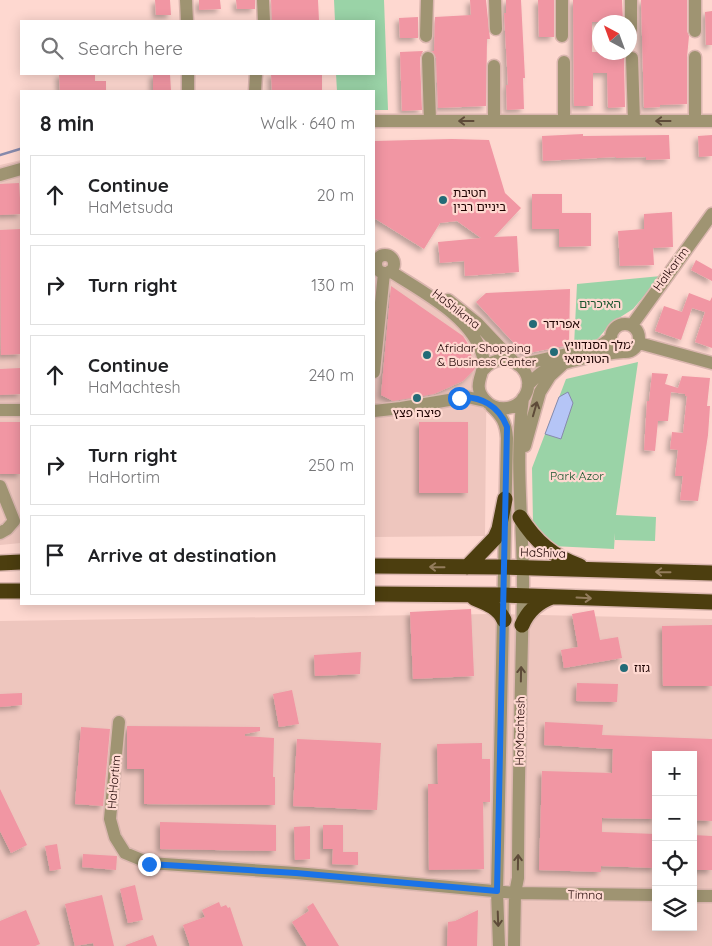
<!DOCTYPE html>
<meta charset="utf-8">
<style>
body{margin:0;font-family:Quicksand,"Noto Sans Hebrew",sans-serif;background:#f2f2f2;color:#202124}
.controls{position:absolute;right:15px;bottom:15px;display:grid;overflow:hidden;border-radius:0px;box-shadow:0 2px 12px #0003}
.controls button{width:45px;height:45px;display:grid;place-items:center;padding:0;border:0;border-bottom:1px solid #e0e0e0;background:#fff;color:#202124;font:25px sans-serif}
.compass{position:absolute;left:592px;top:15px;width:45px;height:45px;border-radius:50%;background:#fff;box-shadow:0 2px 12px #0003;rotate:319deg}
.stop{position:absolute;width:15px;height:15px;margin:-11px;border:4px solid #1a73e8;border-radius:50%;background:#fff}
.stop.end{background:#1a73e8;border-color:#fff;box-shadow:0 1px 5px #0008}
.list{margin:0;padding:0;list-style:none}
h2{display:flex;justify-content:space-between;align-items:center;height:65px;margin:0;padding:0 20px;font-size:21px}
h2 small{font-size:16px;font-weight:400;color:#757577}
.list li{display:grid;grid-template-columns:32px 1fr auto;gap:15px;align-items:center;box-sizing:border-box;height:80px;margin:0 10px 10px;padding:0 10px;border:1px solid #e0e0e0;border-radius:0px}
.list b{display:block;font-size:19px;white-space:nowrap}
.list p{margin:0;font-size:16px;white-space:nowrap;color:#757577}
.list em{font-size:16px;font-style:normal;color:#757577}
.icon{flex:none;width:28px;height:28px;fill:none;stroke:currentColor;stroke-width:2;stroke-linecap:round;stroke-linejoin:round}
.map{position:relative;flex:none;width:712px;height:946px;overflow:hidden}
.search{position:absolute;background:#fff;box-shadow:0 2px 12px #0003;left:20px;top:20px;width:355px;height:55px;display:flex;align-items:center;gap:12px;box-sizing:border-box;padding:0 18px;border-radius:0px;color:#757577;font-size:19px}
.panel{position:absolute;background:#fff;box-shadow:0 2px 12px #0003;left:20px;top:90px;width:355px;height:515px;border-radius:0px}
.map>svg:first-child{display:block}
.built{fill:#eec6be;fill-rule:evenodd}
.green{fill:#9ad3a7}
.water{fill:#b5c5f6;stroke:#878aac}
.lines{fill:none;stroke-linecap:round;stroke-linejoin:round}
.stream{stroke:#878aac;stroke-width:2.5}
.building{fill:#f196a3;filter:url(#shadow)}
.minor-casing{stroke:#dab6af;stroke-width:15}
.highway-casing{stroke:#dab6af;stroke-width:18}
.minor{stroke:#9f9472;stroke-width:12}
.highway{stroke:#4c3e0f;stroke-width:15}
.oneway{stroke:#5e4b39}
.oneway2{stroke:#937c5c}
.route{stroke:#1a73e8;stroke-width:6}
.poi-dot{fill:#236b77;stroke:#fed8d0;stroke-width:2}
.labels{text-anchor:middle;stroke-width:4.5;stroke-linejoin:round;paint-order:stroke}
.poi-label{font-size:12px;fill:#1d0200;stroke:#fed8d0;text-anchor:start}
.street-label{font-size:12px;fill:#1d0200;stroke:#fed8d0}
.park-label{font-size:12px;fill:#1b562e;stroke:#fed8d0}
</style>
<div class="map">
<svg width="712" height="946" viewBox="0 0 712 946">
<defs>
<filter id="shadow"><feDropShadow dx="-3.5" dy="3.5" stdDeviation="2.5" flood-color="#0004"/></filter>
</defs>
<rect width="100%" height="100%" fill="#fed8d0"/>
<!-- built -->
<path class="built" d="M21,160V543L0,545V165Z
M374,255L487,332L485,536L374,537Z
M492,614L712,619V946H0V621ZM656,755H693V927H656Z"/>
<!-- green -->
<path class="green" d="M334,0H384L388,110H374V91H337L336,74H374V21H335Z
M661,276L633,309L611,323L596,341L574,346L577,284Z
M638,362L616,515L656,517L655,541L615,540V533L614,549L552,546L533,522L532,468L566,379Z"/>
<!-- water -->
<path class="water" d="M568,392L573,403L561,439L545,434L559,397Z"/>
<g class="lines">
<!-- stream -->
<path class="stream" d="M0,155L20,149"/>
</g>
<!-- building -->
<path class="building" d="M155,0H170L171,15H156Z
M199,0H220L221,9L199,10Z
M236,0H255V9H237Z
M271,0H318L319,21H272Z
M470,0H486L490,39H487L486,106L438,108L436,58L432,51H434L435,17L471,15Z
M506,0H521L525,78H523L524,109L507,110L506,85H508L504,13H506Z
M538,0H554V37H539Z
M573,0H622L623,22H592V52H626L624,58L625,107L608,108L607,73H593V106H574Z
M641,0H687V31L689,36L687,57V104L660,105V107L644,108Z
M712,11V45H706L705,12Z
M418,17V38H400L399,18Z
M423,51L420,58L422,110L402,111L400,52Z
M59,74H95V81H106V91H60Z
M153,74H170L171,91H153Z
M271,74H322V91H272Z
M583,134V136L669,135L670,159L646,160V157L616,158V157L543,161L542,136Z
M712,135V156L699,157L698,136Z
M452,139L489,140L505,193L521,208L494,237L517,236L519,272L465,276L464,261L440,263L438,242L481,238L457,221L440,223L424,249L374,218V141Z
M19,183L21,214L0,215V184Z
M532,194H562V213H591V246L559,247V229H532Z
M672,212L673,247L653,248L654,265L620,266L618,231L644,229V214Z
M21,229V354L1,355L0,230Z
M696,260L712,269V281L691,270Z
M391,286L463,336L468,344L475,368L474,370L463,381L434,394L393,401L381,395Z
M570,289L569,345L524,354L476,302L486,293Z
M689,293L710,301L712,297V348L695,342L705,312L692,308L681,340L655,331L664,306L682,312Z
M21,368V394L0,395V369Z
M652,373L668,374L665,384L678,388L682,376L710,378L707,406H710L708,435L698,501L680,500L683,476H675L678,450L670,449L672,432L683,433L687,396H685V394L671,392L668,421H658L655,451L644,450L647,401H649Z
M0,422H21V474H0Z
M419,422H468V493H419Z
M471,609L474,676L413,679L410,612Z
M594,610L600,640L618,637L622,658L564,668L561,650L578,647L572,614Z
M712,625V686H663L662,626Z
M361,652L360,674L315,676L314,655Z
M577,683L618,684L617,702L576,701Z
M292,690L299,724L279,727L273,694Z
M22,693V705L0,707V694Z
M545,722L603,725L602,735L712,739V821L693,820V755H656V819L602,818V832L656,834V868L601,866V872L539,870L542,771L612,773L613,749L544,745Z
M127,726L260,727V731L245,734V736L274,738L273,777H275V805L144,804V769H127Z
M81,727L110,729L103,806L75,804Z
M297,739L381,743L377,810L293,806Z
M482,743V759H490V802H483L484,869L429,870L428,784H438L437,744Z
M0,789L27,845L11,853L0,831Z
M160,822L276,825V851L160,849Z
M323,825H343V852H358V865L332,864L333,849H323Z
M310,826V859L295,860L294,827Z
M693,835L712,836V870H693Z
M57,844L61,869L50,871L45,846Z
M83,854L117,856L116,870L82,867Z
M135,885L143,920L128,923L120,889Z
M102,895L114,946H94L93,943L75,946L65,904Z
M219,902L221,907L226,905L228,908L230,907L243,946H190L183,925L205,917L202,910Z
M313,903L339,946H307L292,922L309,911L307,907Z
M26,910L40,944L35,946H0V921Z
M478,910L477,946H447L448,922L455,921Z
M153,935L157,946H126V945Z"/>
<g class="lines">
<defs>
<path id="minor" d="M186,0L187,21
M263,0L264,21
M495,0L496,29
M562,0V36
M695,0V31
M631,29V0
M426,36L427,0
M428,58L430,121
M632,58L634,121
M564,62V121
M188,74V91
M255,91L256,74
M374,121H712
M494,121V66
M695,121V57
M0,175L21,169
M376 264a9 9 0 1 1 18 0a9 9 0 1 1-18 0Z
M390,271C422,292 473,317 483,357C487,373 470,384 485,400C494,411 513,411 522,400C543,374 506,343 483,370
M448,300L477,323L513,361
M611 338a14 14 0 1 1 28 0a14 14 0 1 1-28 0Z
M632,325L712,214
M639,343L712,363
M518,365L594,348L600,346L611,338
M374,372L384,273
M528,385C534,379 539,373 546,370C561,362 605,353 623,352
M491,406C502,416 506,423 507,438L497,891L499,946
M0,410H21
M374,411L401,408L467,397L485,401
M525,446L540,392L550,376L562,365
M0,486L14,521L7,529L0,533
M119,722L110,819L115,837L125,853L149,863L296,873L515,893L656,895
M693,896H712
M514,946L515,893L518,878C518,784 521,689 523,595C524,529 514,464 523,398"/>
<path id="highway" d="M520,517C535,541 553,557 580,566
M0,563L21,562
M374,566L503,567L712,573
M467,567L495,538L499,529L505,499
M0,591H21
M374,594L503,595L712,602
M474,598C486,603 498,607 504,620
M522,625C528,611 538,602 552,597"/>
</defs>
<!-- minor casing -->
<use href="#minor" class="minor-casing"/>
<!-- highway casing -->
<use href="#highway" class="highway-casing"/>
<!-- minor -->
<use href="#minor" class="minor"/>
<!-- highway -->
<use href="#highway" class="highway"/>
</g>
<!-- one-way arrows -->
<defs><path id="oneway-shaft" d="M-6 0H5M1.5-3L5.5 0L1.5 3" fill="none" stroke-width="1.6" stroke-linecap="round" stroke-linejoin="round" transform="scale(1.25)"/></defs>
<g class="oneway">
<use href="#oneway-shaft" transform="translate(466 121) rotate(180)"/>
<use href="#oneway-shaft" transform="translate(663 121) rotate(180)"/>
<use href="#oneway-shaft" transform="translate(535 409) rotate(-74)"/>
<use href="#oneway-shaft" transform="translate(521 674) rotate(-89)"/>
<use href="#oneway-shaft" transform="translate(518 862) rotate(-89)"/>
<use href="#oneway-shaft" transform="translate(498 919) rotate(88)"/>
</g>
<g class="oneway2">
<use href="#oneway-shaft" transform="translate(437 567) rotate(-179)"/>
<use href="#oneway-shaft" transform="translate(663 572) rotate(-179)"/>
<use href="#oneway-shaft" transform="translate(584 598) rotate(3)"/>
</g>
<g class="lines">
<!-- route -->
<path class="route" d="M149,864L296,873L497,891L507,427C499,406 480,395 459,398"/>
</g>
<!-- markers -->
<g class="poi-dot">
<circle cx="443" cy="200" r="5"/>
<circle cx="533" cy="324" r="5"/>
<circle cx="554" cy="352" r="5"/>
<circle cx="427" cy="355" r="5"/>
<circle cx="417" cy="398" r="5"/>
<circle cx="624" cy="668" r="5"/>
</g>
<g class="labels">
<!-- poi labels -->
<g class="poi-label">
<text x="453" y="197">חטיבת<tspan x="453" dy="14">ביניים רבין</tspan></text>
<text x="543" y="328">אפרידר</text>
<text x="564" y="349">מלך הסנדוויץ'<tspan x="564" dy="14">הטוניסאי</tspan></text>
<text x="437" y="352">Afridar Shopping<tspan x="437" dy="14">&amp; Business Center</tspan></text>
<text x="417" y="417" text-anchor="middle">פיצה פצץ</text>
<text x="634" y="672">גזוז</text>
</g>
<!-- street labels -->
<g class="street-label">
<text transform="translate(671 269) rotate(-54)" y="4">HaIkarim</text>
<text transform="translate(456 309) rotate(38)" y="4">HaShikma</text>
<text transform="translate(543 553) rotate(2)" y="4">HaShiva</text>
<text transform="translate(520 731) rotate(-89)" y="4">HaMachtesh</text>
<text transform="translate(114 782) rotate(-85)" y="4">HaHortim</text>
<text transform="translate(585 895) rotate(1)" y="4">Timna</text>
</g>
<!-- park labels -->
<g class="park-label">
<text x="600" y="308">האיכרים</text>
<text x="577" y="480">Park Azor</text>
</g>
</g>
</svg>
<div class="controls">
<button>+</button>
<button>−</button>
<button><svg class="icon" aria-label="locate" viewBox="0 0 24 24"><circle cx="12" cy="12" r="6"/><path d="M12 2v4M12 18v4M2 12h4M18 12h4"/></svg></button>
<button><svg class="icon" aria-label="layers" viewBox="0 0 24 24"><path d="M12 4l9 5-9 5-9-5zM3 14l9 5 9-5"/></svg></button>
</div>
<svg class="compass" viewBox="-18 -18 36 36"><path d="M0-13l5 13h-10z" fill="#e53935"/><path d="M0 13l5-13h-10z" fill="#757577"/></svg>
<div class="stop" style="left:459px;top:398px"></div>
<div class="stop end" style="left:149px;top:864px"></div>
<div class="search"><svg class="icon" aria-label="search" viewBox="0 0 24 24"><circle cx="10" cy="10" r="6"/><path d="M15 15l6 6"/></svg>Search here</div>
<section class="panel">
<h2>8 min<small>Walk · 640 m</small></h2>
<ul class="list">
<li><svg class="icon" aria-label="ahead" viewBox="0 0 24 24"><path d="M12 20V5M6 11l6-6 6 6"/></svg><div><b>Continue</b><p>HaMetsuda</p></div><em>20 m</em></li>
<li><svg class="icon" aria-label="right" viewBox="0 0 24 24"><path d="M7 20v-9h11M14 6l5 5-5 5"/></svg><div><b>Turn right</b></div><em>130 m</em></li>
<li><svg class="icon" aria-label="ahead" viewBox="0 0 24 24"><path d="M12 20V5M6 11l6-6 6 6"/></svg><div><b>Continue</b><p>HaMachtesh</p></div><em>240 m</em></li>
<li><svg class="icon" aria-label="right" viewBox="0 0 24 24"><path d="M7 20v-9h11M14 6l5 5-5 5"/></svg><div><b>Turn right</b><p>HaHortim</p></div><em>250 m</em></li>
<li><svg class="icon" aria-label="arrive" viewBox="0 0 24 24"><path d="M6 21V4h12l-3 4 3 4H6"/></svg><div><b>Arrive at destination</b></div></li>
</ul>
</section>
</div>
